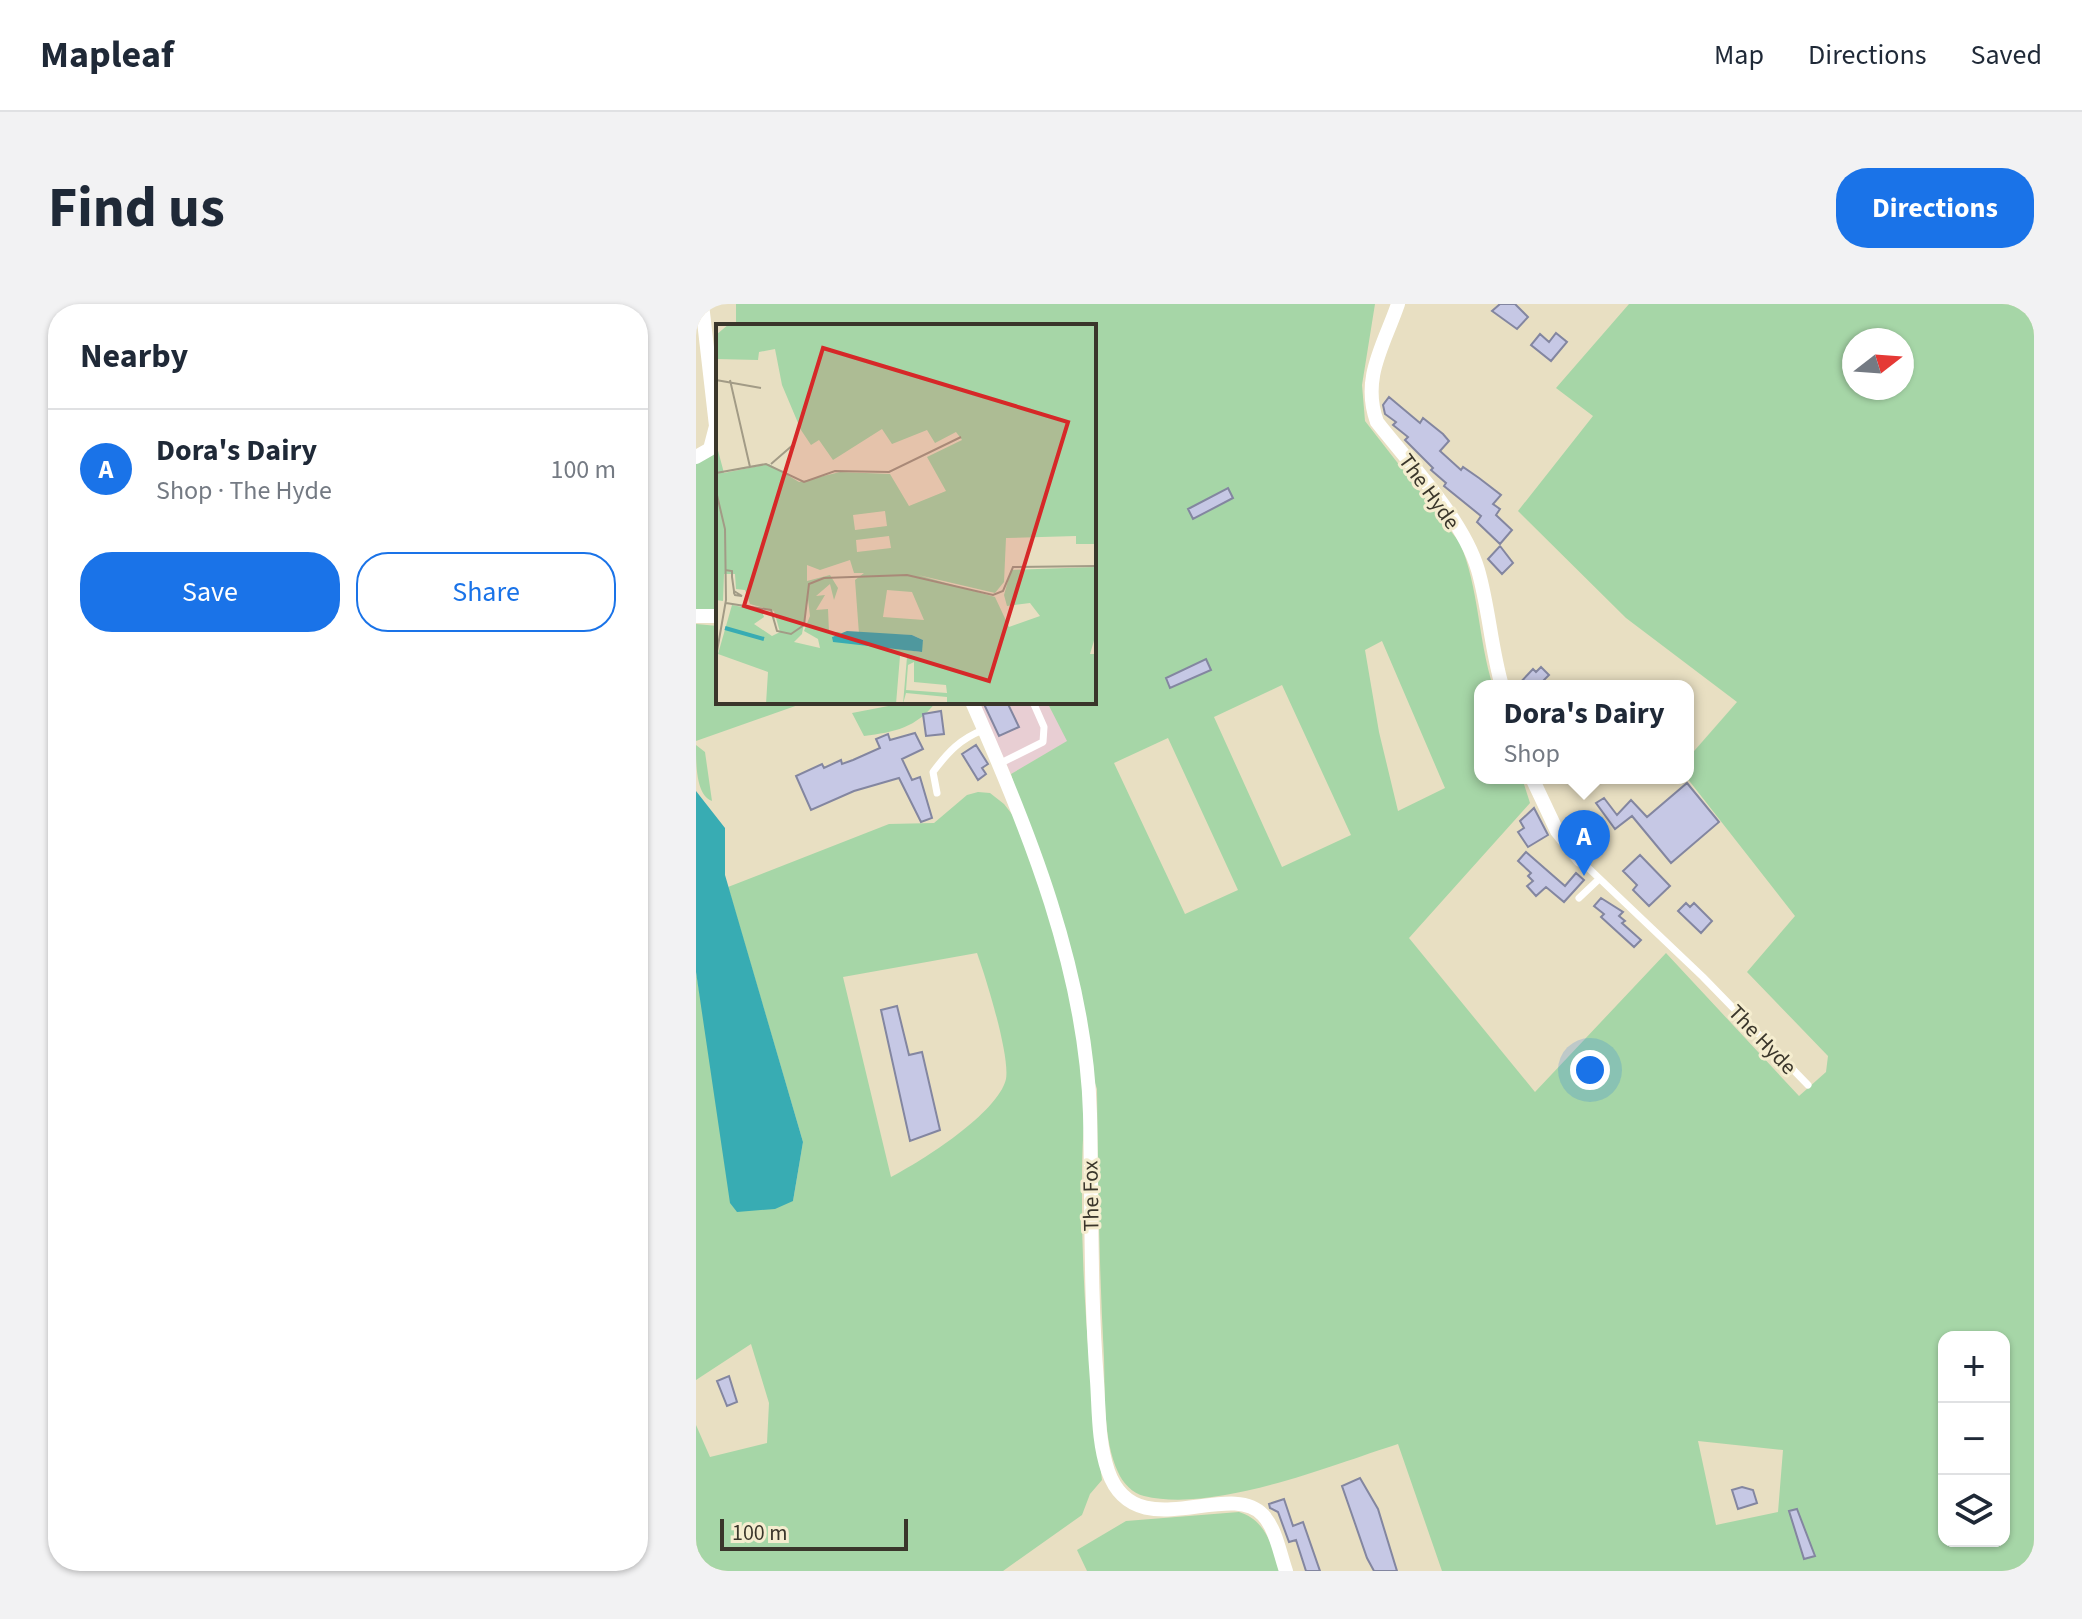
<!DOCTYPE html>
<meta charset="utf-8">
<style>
body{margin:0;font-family:"Source Sans 3",sans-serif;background:#f2f2f3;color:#1f2937}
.controls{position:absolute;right:24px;bottom:24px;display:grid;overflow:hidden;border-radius:16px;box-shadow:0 2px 6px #0004}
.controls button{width:72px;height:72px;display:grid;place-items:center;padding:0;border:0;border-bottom:2px solid #e0e1e3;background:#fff;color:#1f2937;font:40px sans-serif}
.compass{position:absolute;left:1146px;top:24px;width:72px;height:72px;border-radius:50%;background:#fff;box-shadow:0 2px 6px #0004;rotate:73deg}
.scale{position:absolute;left:24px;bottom:20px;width:188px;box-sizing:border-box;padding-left:8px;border:4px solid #3a362b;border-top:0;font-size:22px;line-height:28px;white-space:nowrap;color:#3a362b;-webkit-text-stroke:6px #f5edcf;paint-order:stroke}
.you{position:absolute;left:894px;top:766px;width:28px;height:28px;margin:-20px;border:6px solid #fff;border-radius:50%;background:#1a73e8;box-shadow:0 0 0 12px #1a73e833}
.badge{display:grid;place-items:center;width:52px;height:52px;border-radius:50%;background:#1a73e8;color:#fff;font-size:26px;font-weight:700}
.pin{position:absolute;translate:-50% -66px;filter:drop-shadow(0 2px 4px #0008)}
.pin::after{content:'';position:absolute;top:42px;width:28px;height:24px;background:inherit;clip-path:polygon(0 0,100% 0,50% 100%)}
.popup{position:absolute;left:778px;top:376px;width:220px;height:104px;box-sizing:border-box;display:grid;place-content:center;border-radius:16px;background:#fff;filter:drop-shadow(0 2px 6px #0005);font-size:26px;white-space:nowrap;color:#747a83}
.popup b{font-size:30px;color:#1f2937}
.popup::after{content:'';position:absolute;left:50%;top:100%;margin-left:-16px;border:16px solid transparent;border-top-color:#fff}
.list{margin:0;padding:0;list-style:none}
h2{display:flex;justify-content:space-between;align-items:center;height:104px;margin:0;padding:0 32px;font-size:34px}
h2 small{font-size:26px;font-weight:400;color:#747a83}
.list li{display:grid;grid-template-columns:52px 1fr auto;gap:24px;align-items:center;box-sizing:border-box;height:120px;padding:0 32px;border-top:2px solid #e0e1e3}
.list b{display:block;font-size:30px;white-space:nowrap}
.list p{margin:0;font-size:26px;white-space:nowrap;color:#747a83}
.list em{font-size:26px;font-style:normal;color:#747a83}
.actions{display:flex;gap:16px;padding:24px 32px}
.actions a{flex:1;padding:18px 0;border:2px solid #1a73e8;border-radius:32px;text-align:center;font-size:28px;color:#1a73e8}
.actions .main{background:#1a73e8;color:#fff}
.icon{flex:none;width:44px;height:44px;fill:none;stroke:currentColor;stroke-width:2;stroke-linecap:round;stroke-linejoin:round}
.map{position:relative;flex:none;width:1338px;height:1267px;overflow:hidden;border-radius:32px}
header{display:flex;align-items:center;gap:48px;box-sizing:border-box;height:112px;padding:0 40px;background:#fff;border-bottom:2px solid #e0e1e3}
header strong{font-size:38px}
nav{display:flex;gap:44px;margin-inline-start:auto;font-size:28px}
.intro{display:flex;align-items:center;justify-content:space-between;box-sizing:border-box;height:192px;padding:0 48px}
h1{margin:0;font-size:56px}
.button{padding:20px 36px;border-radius:32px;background:#1a73e8;color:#fff;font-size:28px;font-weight:700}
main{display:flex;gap:48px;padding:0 48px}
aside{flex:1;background:#fff;border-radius:32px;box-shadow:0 2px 6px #0004}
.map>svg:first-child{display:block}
.commercial{fill:#e8ced3}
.green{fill:#a6d6a7;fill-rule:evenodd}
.water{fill:#38acb3}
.building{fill:#c6c8e5;stroke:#8386a0;stroke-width:2}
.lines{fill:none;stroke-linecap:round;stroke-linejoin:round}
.service{stroke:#fff;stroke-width:7}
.minor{stroke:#fff;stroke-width:14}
.labels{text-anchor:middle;stroke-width:6;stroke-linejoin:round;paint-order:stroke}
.street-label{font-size:22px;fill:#3a362b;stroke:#f5edcf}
.inset-river{fill:none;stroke:#38acb3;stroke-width:4}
.inset-road{fill:none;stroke:#a29b86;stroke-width:2}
.view{fill:#d62828;fill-opacity:0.15;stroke:#d62828;stroke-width:4}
.inset-edge{fill:none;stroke:#3a362b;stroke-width:4}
</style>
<header>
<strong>Mapleaf</strong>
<nav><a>Map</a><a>Directions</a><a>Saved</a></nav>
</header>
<div class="intro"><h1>Find us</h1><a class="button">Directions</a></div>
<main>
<aside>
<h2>Nearby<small></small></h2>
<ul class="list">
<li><span class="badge">A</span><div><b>Dora's Dairy</b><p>Shop · The Hyde</p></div><em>100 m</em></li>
</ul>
<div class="actions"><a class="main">Save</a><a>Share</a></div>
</aside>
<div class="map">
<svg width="1338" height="1267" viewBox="0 0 1338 1267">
<rect width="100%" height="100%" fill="#e8dfc2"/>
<!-- commercial -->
<path class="commercial" d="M283,398H351L372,437L315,470Z"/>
<!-- green -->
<path class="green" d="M40,0H679L666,81L669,117L764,239C783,284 782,335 797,382H784V474H826L834,499L713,634L839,788L970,649L1103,792L1130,768L1132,752L1051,668L1099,612L991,474L992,454L1041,398L930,314L822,207L897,112L860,84L933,0H1338V1267H746L702,1140C633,1162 519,1209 448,1192C437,1190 426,1178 422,1168C407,1136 409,1088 408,1054C403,964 402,875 401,785L397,773C385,815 386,857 386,901C386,993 395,1084 406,1176L394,1190L386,1211L307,1267H0V1121L14,1153L71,1139L73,1099L55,1040L0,1076V668L14,750L97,897L107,838L32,583L193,520L238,519L271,491L282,488L294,489L308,500L333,532L315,470L371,437L351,398H398V22H29L40,18ZM1158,36H1206V84H1158ZM686,337L749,484L702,507L683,428L669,346ZM586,381L655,531L586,563L518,413ZM472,434L542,586L489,610L418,459ZM281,649C290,674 314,751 310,775C302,809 226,857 195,873L147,673ZM1248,1033H1308V1237H1248ZM1002,1137L1087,1146L1082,1208L1020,1221Z
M22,135V306H0V158Z
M0,320L22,322V398L105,400L0,437Z
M213,398H240C220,424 199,428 168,432L156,409Z
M0,441L9,448L16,497C0,491 0,461 0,441Z
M543,1208C570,1216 576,1242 584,1267H391L381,1246L430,1217Z"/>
<!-- water -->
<path class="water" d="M0,487L29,524V571L107,838L97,897L79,905L41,908L34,899L0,668Z"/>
<!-- building -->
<path class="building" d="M804,0H819L832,13L821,25L796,7Z
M860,29L871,38L855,57L835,41L844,30L853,38Z
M693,93L724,119L727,114L747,130L753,137L744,147L765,166L767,163L783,174L805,191L797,200L804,205L800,211L816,226L804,240L781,218L785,212L748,182L750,179L735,166L737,164L709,136L712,133L697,121L700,118L689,110L687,101Z
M532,184L537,194L497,215L492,205Z
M804,242L817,259L806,270L792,255Z
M510,355L515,366L474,384L470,374Z
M845,363L853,371L847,377L852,382H821L837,365L840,368Z
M287,398H311L323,423L303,432Z
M245,407L248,430L230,432L227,410Z
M219,429L227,445L206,455L216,476L224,473L236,514L225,518L203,474L158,487L115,506L100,472L126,460L128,464L145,456L146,460L157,456L184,444L180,435L192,430L194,436Z
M280,441L292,460L286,464L290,470L282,476L266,450Z
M991,479L1023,518L975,559L936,512L919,525L900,499L908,494L921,511L935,496L951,513Z
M838,504L852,531L832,543L822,528L828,524L824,517Z
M830,548L869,582L880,569L888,576L868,598L850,583L840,592L831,582L837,577L832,572L835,569L822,557Z
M944,551L974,582L953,602L937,586L941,581L927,567Z
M905,594L927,608L923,612L929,617L926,619L945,636L938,643L905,613L908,610L898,602Z
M990,599L994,603L998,599L1016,617L1005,629L982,607Z
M201,702L213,751L226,748L244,826L214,837L185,706Z
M33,1072L41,1098L31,1102L21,1077Z
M664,1174L682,1205L701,1267H678L671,1254L646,1182Z
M1046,1183L1057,1186L1061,1199L1042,1205L1036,1186Z
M588,1195L597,1222L607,1218L624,1267H610L600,1236L593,1238L582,1208L574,1204L573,1200Z
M1101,1205L1119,1252L1108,1255L1093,1207Z"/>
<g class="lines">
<!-- service -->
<path class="service" d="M303,460L347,438L348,423L337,398
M241,489L237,468C252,448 264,435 287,426
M884,556L1007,673L1112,781
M883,594L902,576"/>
<!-- minor -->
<path class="minor" d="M702,0C688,41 665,74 681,118C714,160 767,215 782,266C793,304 795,344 806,382
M0,153L14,145L20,122L6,0
M0,312H22
M276,398C333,526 390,668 394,810C396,899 394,988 401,1077C403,1106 402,1138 412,1167C439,1245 533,1174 567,1211C580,1225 584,1250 590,1267
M836,474L861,527L884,556"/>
</g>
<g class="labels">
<!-- street labels -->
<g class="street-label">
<text transform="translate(734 187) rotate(54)" y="8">The Hyde</text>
<text transform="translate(1067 735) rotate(46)" y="8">The Hyde</text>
<text transform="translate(394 892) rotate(-91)" y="8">The Fox</text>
</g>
</g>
<!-- overview -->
<g transform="translate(20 20)">
<rect width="380" height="380" fill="#e8dfc2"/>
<path d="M13,0H380V220H360V212L290,214L288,258L279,269L202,251L279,273L293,303L324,292L314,279L291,282L288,271L295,246L380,243V310L374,330H380V380H231V373L190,369L187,380L191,333L184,332L180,380H50L52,348L2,330L16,281L46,287L48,293L38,300L56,312L64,308L58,287L34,280L29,266L20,265L19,250H8L7,277L0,276V119L8,149L53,140L83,158L124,148L174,150L193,182L230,167L211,133L246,116L240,108L219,119L211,106L176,120L166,105L117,136L103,116L95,121L85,106L66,61L59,25L43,28L42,36L0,35V11ZM169,187L171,202L139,206L137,191ZM173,212L175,224L141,228L140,216ZM134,236L138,249H148L139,256L143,310L196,311L207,316L204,328L116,313L125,308H113L112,285L100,286L109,271L100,272L114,260L118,276L122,264L114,251L91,257V241L104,246ZM171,266L196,268L208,296L167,293ZM92,275L94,292L88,307L102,315L104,324L78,318L86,310ZM198,338V358L230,361L231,369L190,366L192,341Z" fill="#a6d6a7" fill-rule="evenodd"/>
<path d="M131,307L196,311L207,316L206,328L117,318L116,313Z" fill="#38acb3"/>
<path class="inset-river" d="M9,304L48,315"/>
<path class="inset-road" d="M0,56L45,64M14,56L34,143M55,140L78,120M0,149L50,140L88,158L119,147L173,148L245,113M0,167L9,205L10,276L0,333M9,246L16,247V253L18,267V269L19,271L26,272L18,267M10,279L55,286L61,307L75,310L88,301L93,260L108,254L191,251L277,271L287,267L297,243L380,242"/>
<path class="view" d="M107,24L352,98L273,357L28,282Z"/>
<rect width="380" height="380" class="inset-edge"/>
</g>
</svg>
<div class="controls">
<button>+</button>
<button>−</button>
<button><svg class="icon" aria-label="layers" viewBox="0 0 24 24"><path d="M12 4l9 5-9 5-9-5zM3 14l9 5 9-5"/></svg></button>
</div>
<svg class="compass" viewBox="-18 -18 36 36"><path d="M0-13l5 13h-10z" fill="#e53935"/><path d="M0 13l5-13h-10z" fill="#747a83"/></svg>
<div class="scale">100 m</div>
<div class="you"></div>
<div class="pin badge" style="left:888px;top:572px">A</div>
<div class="popup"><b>Dora's Dairy</b>Shop</div>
</div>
</main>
